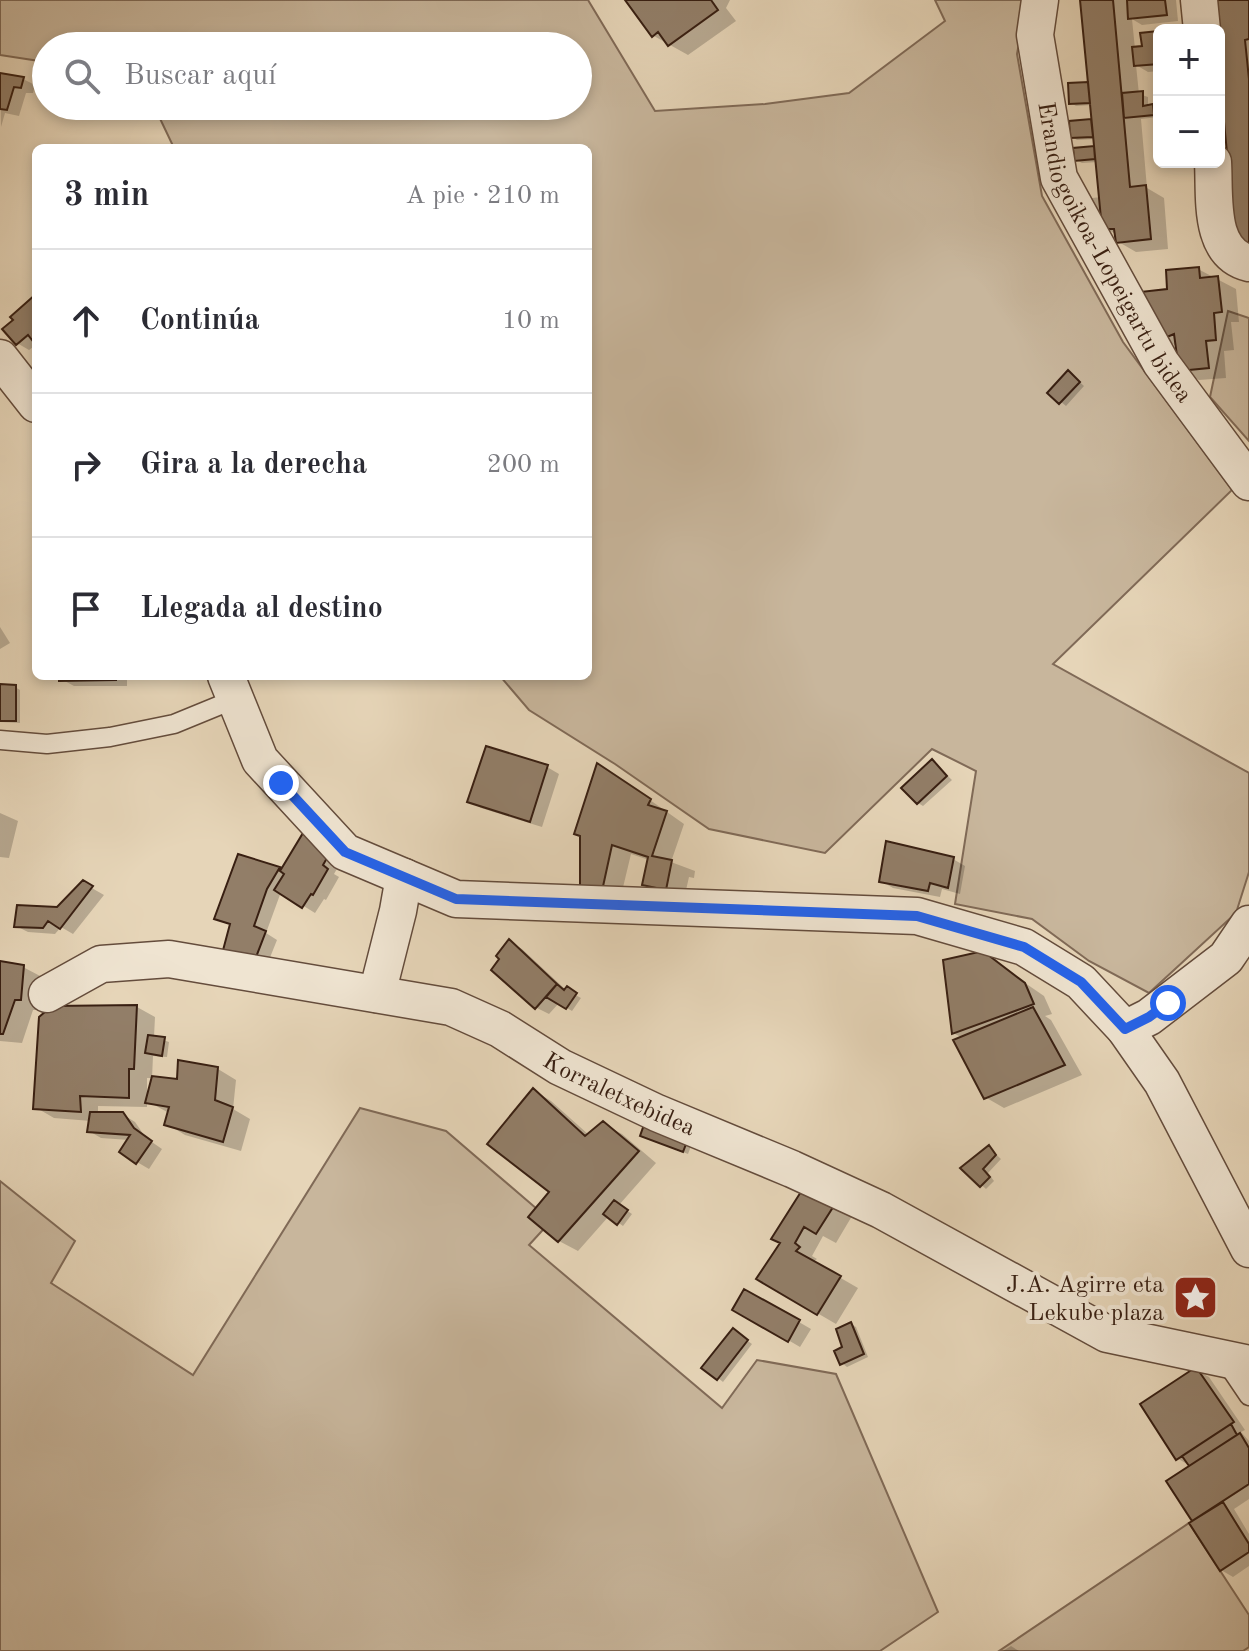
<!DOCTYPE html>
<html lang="es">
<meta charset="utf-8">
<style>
body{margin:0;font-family:"Old Standard TT",serif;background:#f7f7f7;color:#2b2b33}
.controls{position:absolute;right:24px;top:24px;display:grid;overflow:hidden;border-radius:12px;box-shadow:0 4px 12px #0003}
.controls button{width:72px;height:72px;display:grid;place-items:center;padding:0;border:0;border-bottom:2px solid #e1e1e2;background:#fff;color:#2b2b33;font:40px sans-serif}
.stop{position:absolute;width:24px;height:24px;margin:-18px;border:6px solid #2563eb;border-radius:50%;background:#fff}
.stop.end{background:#2563eb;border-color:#fff;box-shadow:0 2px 8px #0008}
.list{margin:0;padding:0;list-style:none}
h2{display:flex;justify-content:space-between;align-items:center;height:104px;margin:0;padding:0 32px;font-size:34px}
h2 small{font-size:26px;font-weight:400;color:#7c7c81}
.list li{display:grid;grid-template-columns:52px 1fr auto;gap:24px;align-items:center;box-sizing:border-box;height:144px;padding:0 32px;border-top:2px solid #e1e1e2}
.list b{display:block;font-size:30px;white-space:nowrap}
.list em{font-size:26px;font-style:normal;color:#7c7c81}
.icon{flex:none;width:44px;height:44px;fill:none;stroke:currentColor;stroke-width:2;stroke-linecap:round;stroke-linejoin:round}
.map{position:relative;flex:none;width:1249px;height:1651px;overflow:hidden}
.search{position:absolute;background:#fff;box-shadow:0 4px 12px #0003;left:32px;top:32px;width:560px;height:88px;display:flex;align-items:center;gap:20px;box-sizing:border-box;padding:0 28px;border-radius:44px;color:#7c7c81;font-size:30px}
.panel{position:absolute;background:#fff;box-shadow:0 4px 12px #0003;left:32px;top:144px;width:560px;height:536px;border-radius:12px}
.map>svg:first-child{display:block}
.green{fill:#c8b69c;stroke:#806a57;stroke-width:2}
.shadow{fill:#0003;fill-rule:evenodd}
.building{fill:#927e68;stroke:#381f12;stroke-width:2}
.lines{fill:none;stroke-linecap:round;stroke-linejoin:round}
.lane-casing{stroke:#644c3c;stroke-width:21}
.street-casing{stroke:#644c3c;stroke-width:39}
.lane{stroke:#efe4d1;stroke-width:18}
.street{stroke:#efe4d1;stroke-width:36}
.route{stroke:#2563eb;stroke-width:10}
.labels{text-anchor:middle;stroke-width:8;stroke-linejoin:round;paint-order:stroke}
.street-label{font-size:24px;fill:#381f12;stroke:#efe4d1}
.poi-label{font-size:24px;fill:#381f12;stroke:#efe4d1;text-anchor:end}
</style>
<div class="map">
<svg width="1249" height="1651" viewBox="0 0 1249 1651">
<rect width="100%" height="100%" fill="#e6d5b8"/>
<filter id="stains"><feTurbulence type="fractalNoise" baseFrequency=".0025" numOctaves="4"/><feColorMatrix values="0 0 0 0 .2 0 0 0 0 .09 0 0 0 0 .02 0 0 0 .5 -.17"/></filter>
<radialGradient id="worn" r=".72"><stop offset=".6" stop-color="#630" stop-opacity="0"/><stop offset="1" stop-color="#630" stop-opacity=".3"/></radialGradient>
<!-- green -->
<path class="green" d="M0,0H588L655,111L765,104L849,93L945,21L935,0H1027L1017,54L1042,196L1123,342L1232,490L1053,664L1249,773V872L1236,913L1149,993L1089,961L1032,919L955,904L976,771L932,749L825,853L709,829L615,764L529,710L500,676H588V148H174L154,106H578V46H46V62L0,55Z
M1228,311L1249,318V441L1210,397Z
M360,1108L446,1131L551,1221L529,1245L722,1408L757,1360L836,1374L938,1612L880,1651H0V1181L75,1241L51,1283L193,1375Z
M1189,1523L1249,1615V1647L1243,1651H999Z"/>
<!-- shadow -->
<path class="shadow" d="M628,0H730L726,8L736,21L688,55L654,36Z
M1082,0H1176L1178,21L1142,25L1132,19L1135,49L1144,48L1159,34V71L1148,72L1136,65L1139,94L1148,97V107L1158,109V117L1141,119L1147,188L1164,198L1168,249L1136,252L1117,241V235L1104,227L1084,199L1101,197L1098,162L1082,163L1076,160L1093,148L1096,150L1095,139L1077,140L1072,137L1091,122L1094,123L1092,105L1076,106L1071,103L1090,84Z
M1249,0V253L1219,49V30Z
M0,75L23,79L35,85L33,93H26L19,116L5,113L1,127Z
M1198,269L1236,289L1239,322H1231L1234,350L1224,351L1226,378L1199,380L1181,370L1178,347L1162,338L1170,291Z
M36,297V345L29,350L17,343Z
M1073,376L1084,386L1066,406L1050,393Z
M0,627L10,643L0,649Z
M61,676H127V686H74L61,679Z
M0,686L15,687L20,690V723L0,722Z
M933,762L952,780L923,806L918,803Z
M547,767L559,774L542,827L481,808L469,801Z
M616,776L684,824L671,862L695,871L694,878L689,877L684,899L662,894L644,884L649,860L631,854L620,900L601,897Z
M0,813L18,821L9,858L0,857Z
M304,835L342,860L334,874L339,877L326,900L324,899L315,913L281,892L266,933L277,940L265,970L232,926L217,918L239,856L282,870Z
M953,859L965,866L960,894L942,889L940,897L893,888L881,881Z
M83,883L104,895L73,934L61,927L55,934L28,932L16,926L58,909Z
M510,942L522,949L566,990L581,998L572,1011L559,1003L549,1014L537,1008L493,969Z
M983,954L1044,996L1052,1014L1045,1016L1051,1020L1082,1075L1004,1108L985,1097L963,1038L953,1033Z
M0,963L23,967L42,977L39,1010H33L22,1043L0,1041Z
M137,1007L155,1017L154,1037L169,1042L167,1057L153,1056L152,1078L179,1081L218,1069L236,1080L233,1109L250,1119L241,1151L185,1135L167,1124L169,1113L147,1101V1107L98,1106V1114H122L135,1122L146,1138L162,1149L149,1169L137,1162L129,1140L101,1138L89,1131L91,1121L54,1118L35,1107ZM147,1078H153L147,1096Z
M533,1090L551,1101L589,1135L603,1124L622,1134L656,1163L619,1205L632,1214L623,1226L609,1216L578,1251L559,1241L531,1216L552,1192Z
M648,1138L693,1141L688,1154Z
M989,1148L1001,1159L988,1173L994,1181L986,1189L963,1168Z
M805,1189L852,1216L836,1243L823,1236L812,1256L817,1259L813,1262L858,1288L836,1324L759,1279L782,1243Z
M745,1291L811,1329L800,1347L735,1309Z
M851,1324L856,1327L868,1357L847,1367L842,1363Z
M738,1334L752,1344L723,1382L718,1378Z
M1196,1370L1209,1377L1245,1430L1241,1432L1249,1441V1499L1234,1509L1249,1534V1566L1233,1577L1221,1570L1169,1482L1192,1467L1177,1458Z
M1011,1646L1019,1651H1003Z"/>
<!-- building -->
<path class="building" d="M625,0H711L718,10L668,46L658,32L652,37Z
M1080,0H1113L1130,187L1146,185L1151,239L1116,243L1114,229H1102Z
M1127,0H1165L1167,15L1128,19Z
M1212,0H1249V39L1245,40L1249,79V254L1236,246L1219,70V30Z
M1158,31L1159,64L1134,66L1132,47L1142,46L1140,33Z
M0,73L24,77L21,88L14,87L7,110L0,109Z
M1088,82L1090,103L1069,104L1068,83Z
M1143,91V106L1153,104L1154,115L1124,118L1122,93Z
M1091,119L1093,137L1070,138L1069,121Z
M1094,146L1095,159L1074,161L1073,148Z
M1199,267L1200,278L1218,276L1222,312L1214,313L1216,340L1206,341L1209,368L1179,371L1174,334L1160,340L1140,292L1167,289L1166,270Z
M36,294V336L32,340L28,335L16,345L2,329L13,320L10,317Z
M1068,370L1080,382L1059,404L1047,393Z
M59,676H116V680L59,681Z
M0,684L16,685V721H0Z
M486,746L548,765L530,822L467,802Z
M932,759L947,776L917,804L901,788Z
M597,763L651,799L648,805L667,811L652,856L672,860L666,890L642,885L648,857L612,845L602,891L580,887V836L574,834Z
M303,833L331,851L323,865L328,869L313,895L311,894L302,908L274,890L284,874L280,871Z
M886,841L954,857L948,888L930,883L928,891L879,882Z
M238,854L280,867L267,889L254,926L266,931L253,965L222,954L230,924L214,919Z
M83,880L93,886L60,929L48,921L43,928L14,927L17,905L57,907Z
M509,939L557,984L535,1009L491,970L499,959L496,956Z
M983,951L1025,983L1034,1004L952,1034L943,960Z
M0,961L24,965L21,1000H15L3,1034H0Z
M557,984L564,990L567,986L577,993L566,1009L546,997Z
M137,1005L134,1069H129V1098L80,1096L81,1112L33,1109L39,1017L52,1006Z
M1033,1007L1065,1065L984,1099L953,1040Z
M148,1035L165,1037L162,1056L145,1053Z
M178,1060L218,1067L215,1100L233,1107L223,1142L164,1125L169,1107L145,1103L152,1076L177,1079Z
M533,1088L585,1136L603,1121L639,1151L558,1242L528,1217L549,1192L487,1144Z
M90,1112H123L134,1128L152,1141L136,1164L119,1152L130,1135L87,1132Z
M646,1119L689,1136L683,1152L640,1136Z
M989,1145L996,1155L983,1169L990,1177L980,1187L960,1168Z
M804,1187L835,1204L816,1234L804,1227L795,1243L800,1247L796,1251L841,1276L817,1315L756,1279L780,1243L771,1239Z
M614,1200L628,1210L617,1225L603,1214Z
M744,1289L800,1320L788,1342L732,1310Z
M851,1322L864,1354L840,1365L834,1351L842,1347L836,1329Z
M733,1328L748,1340L717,1380L701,1368Z
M1196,1367L1234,1422L1176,1460L1140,1404Z
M1231,1424L1237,1435L1189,1466L1182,1456Z
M1240,1433L1249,1448V1484L1192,1521L1166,1481Z
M1223,1502L1249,1544V1552L1220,1571L1189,1523Z"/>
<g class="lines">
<defs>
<path id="lane" d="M0,740L47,744L110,737L174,724L235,699
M1226,1362L1249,1396"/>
<g id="street">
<path id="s1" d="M1040,0L1035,35L1059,178L1161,363L1249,482"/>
<path d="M1199,0L1202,30"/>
<path d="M1213,162C1215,197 1208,253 1249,263"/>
<path d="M0,358L36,404"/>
<path d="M226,676L260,760L345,852L456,899L917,916L1024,947L1081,982L1125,1029L1162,1082L1249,1249"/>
<path id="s2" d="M47,994L101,964L169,959L451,1007L500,1029L560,1067L657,1113L792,1169L881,1210L1107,1334L1249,1364"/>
<path d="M377,994L398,911L404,877"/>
<path d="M1125,1029L1149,1017L1226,958L1249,924"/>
</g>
</defs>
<!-- lane casing -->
<use href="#lane" class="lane-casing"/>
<!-- street casing -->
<use href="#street" class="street-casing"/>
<!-- lane -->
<use href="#lane" class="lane"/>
<!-- street -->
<use href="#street" class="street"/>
</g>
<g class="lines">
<!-- route -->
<path class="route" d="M281,783L345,852L456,899L917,916L1024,947L1081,982L1125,1029L1149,1017L1168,1003"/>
</g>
<!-- icons -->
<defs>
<symbol id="sight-square" viewBox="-11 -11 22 22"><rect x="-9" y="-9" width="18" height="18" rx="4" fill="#8f2418" stroke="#efe4d1"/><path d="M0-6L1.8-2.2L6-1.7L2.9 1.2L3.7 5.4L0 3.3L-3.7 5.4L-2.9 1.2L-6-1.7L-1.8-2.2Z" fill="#fff"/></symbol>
</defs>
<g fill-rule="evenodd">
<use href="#sight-square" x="1170" y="1272" width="51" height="51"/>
</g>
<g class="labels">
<!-- street labels -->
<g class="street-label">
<text dy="8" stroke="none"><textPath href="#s1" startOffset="270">Erandiogoikoa-Lopeigartu bidea</textPath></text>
<text dy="8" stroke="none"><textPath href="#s2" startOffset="606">Korraletxebidea</textPath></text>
</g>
<!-- poi labels -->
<g class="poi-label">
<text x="1164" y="1292">J.A. Agirre eta<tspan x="1164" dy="28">Lekube plaza</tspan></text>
</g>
</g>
<rect width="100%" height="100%" filter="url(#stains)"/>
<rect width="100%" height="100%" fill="url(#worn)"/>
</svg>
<div class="controls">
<button>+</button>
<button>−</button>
</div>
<div class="stop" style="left:1168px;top:1003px"></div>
<div class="stop end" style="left:281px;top:783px"></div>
<div class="search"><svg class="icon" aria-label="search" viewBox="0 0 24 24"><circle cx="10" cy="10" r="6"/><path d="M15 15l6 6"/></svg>Buscar aquí</div>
<section class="panel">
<h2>3 min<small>A pie · 210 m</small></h2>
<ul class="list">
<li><svg class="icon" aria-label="ahead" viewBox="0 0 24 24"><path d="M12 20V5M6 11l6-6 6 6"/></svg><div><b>Continúa</b></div><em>10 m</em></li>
<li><svg class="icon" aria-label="right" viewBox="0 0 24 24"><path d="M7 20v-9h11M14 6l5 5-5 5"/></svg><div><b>Gira a la derecha</b></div><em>200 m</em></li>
<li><svg class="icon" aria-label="arrive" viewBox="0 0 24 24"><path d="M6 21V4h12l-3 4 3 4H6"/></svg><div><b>Llegada al destino</b></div></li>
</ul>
</section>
</div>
